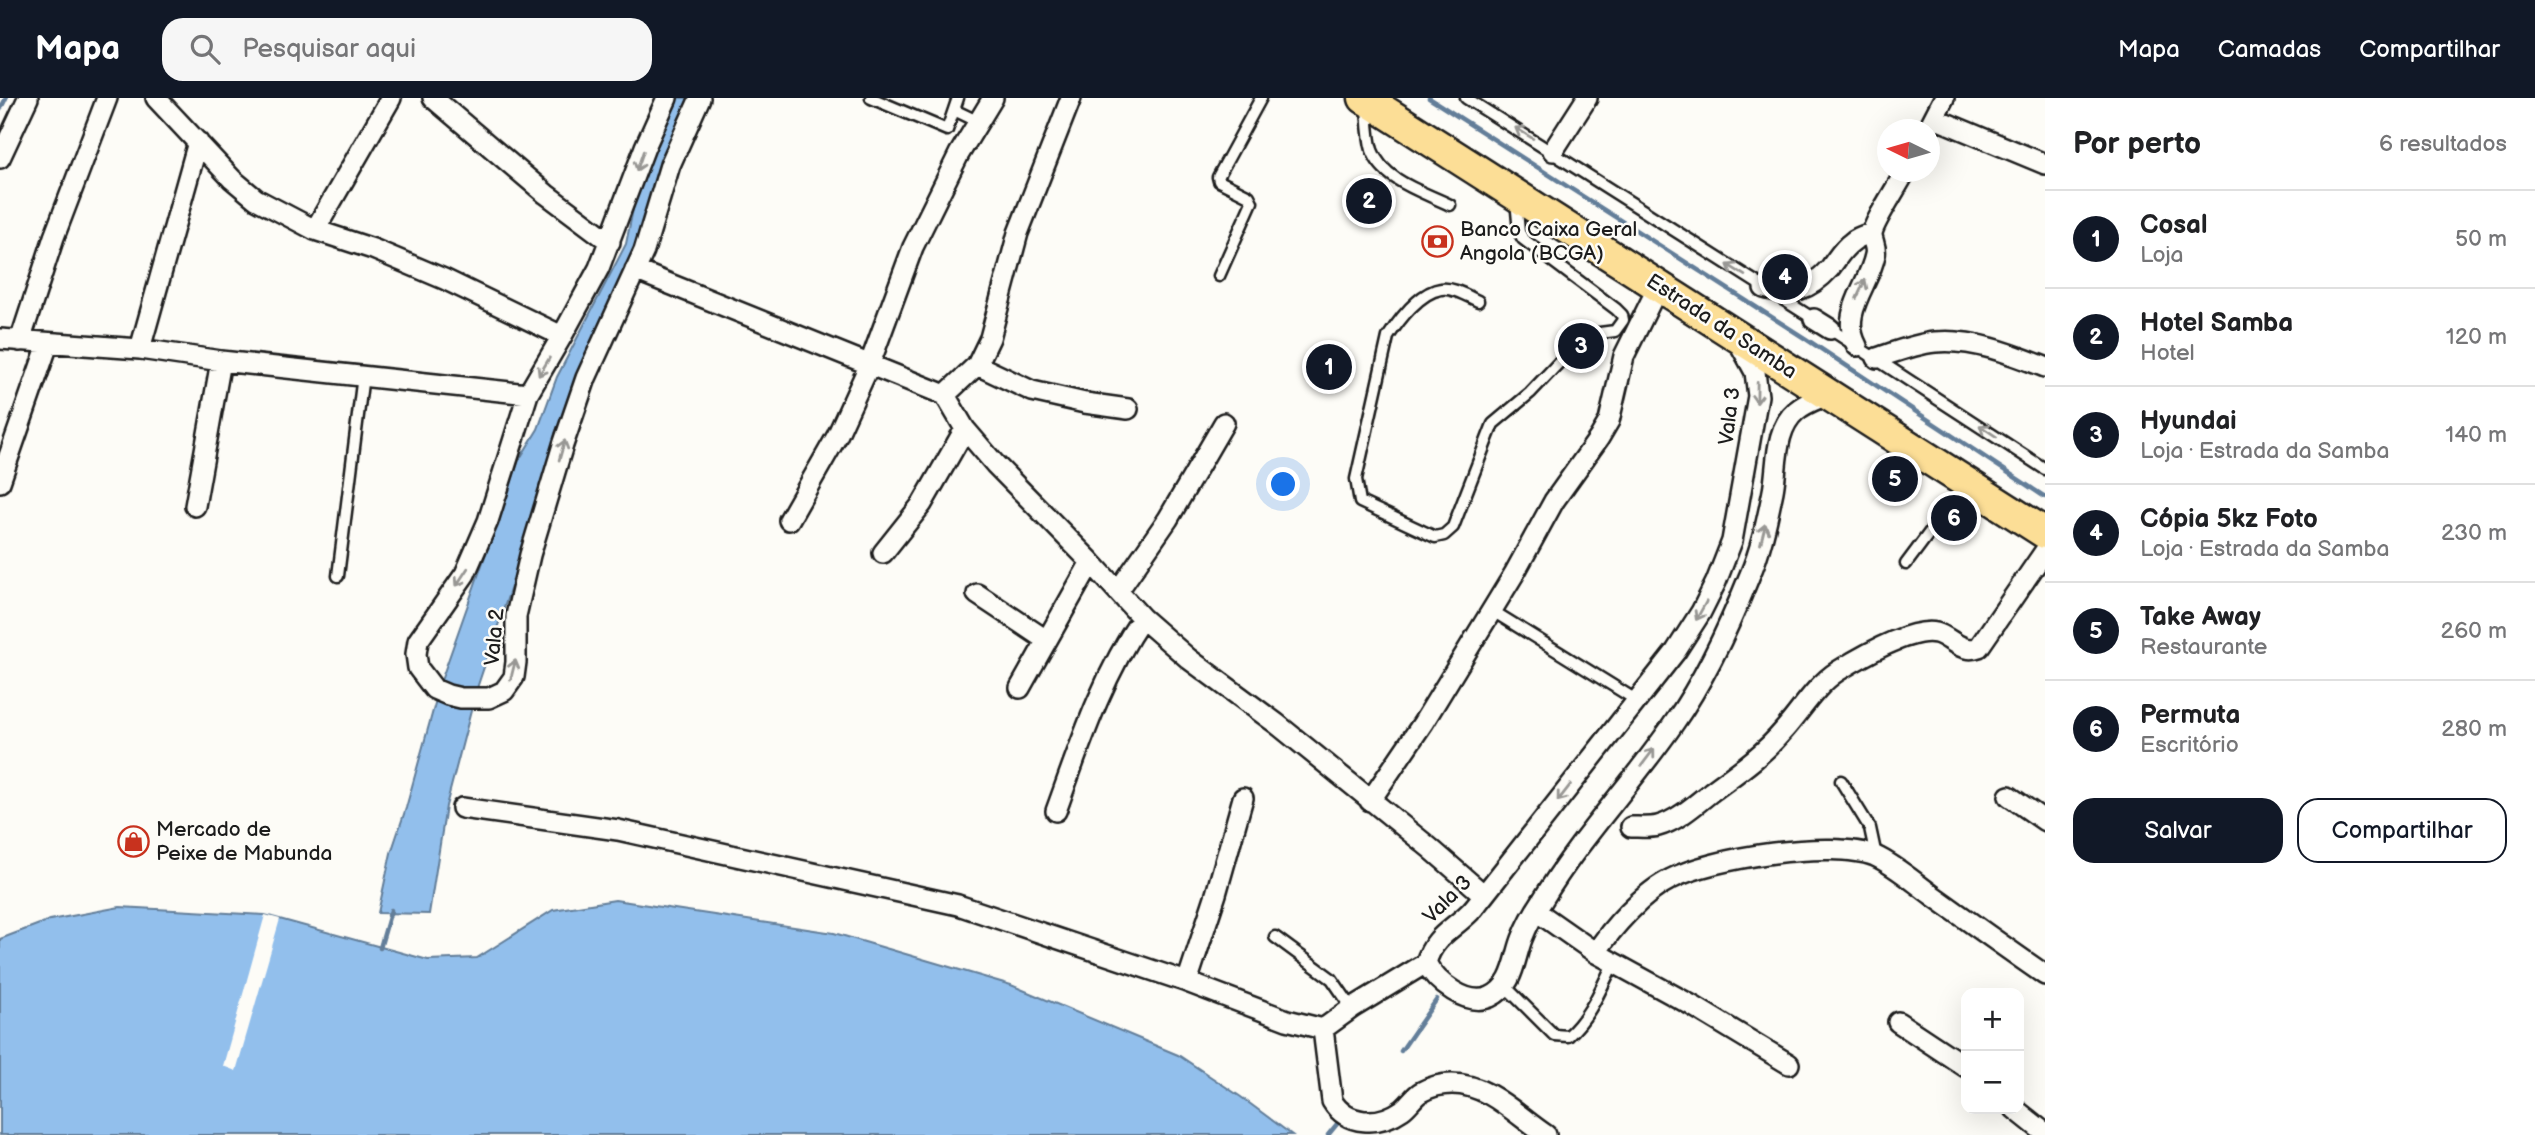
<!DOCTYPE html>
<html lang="pt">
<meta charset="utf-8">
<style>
body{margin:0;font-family:"Balsamiq Sans",sans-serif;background:#f6f6f6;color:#202124}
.controls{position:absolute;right:21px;bottom:21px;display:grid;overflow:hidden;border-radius:14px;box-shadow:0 7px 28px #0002}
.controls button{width:63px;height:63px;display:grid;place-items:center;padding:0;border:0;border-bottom:2px solid #e0e0e0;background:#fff;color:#202124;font:35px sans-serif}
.compass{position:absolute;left:1877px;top:21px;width:63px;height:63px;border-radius:50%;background:#fff;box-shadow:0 7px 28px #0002;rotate:275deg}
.you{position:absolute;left:1284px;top:387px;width:24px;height:24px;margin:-18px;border:5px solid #fff;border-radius:50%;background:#1a73e8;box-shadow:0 0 0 10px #1a73e833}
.badge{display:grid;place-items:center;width:46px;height:46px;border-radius:50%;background:#111827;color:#fff;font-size:23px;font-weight:700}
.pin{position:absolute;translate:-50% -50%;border:4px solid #fff;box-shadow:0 2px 7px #0006}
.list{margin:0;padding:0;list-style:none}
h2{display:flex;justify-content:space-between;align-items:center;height:91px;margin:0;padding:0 28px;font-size:30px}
h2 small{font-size:23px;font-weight:400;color:#757577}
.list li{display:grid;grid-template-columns:46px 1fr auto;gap:21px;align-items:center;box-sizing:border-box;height:98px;padding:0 28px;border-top:2px solid #e0e0e0}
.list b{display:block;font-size:26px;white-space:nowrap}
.list p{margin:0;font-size:23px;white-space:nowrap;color:#757577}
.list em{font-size:23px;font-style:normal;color:#757577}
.actions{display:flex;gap:14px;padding:21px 28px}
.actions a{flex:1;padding:16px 0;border:2px solid #111827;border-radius:21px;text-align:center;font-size:24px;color:#111827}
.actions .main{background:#111827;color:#fff}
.icon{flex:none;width:38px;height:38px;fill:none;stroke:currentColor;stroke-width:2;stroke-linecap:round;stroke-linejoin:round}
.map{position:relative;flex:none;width:2045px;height:1037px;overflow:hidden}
header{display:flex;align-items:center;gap:42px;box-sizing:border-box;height:98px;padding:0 35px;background:#111827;color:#fff}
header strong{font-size:33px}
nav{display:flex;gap:38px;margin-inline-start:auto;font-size:24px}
.search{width:490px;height:63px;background:#f6f6f6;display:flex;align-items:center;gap:18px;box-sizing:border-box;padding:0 24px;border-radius:21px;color:#757577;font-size:26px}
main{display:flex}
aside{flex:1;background:#fff}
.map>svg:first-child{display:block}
.water{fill:#92bfec;stroke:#637e99;stroke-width:2}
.pier{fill:#fdfcf7}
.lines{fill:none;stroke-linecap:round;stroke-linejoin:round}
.stream{stroke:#637e99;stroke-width:4.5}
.service-casing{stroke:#1c1c1c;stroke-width:15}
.minor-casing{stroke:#1c1c1c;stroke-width:24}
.primary-casing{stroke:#1c1c1c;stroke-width:35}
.service{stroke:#fdfcf7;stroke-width:10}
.minor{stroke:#fdfcf7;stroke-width:19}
.primary{stroke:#fcde96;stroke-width:30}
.oneway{stroke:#989794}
.labels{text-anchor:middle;stroke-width:5;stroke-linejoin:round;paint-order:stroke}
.poi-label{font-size:21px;fill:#1c1c1c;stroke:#fdfcf7;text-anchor:start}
.street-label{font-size:21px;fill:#1c1c1c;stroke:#fdfcf7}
</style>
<header>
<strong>Mapa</strong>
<div class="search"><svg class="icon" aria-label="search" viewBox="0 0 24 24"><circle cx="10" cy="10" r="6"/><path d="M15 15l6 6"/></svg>Pesquisar aqui</div>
<nav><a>Mapa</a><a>Camadas</a><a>Compartilhar</a></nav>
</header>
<main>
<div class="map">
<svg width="2045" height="1037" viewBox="0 0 2045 1037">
<rect width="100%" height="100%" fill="#fdfcf7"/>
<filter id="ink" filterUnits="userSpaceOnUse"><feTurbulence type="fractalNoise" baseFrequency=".0143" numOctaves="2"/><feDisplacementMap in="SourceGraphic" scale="14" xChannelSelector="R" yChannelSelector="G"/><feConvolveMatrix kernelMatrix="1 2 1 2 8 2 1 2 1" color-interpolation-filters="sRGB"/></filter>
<g filter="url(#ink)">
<!-- water -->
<path class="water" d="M674,0H698L642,149L555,335L550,373L477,590L446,708L429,816L378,815L391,755L406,710L442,580L519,362L538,331L557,279L626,146L633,111L648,59Z
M615,802L834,835L1011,887L1178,957L1241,999L1292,1037H0V841L50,822L120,809L265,817L428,862L477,860L553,812Z"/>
<!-- pier -->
<path class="pier" d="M265,817L280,821L236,973L223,968Z"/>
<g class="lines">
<!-- stream -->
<path class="stream" d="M1429,0L1806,241L2045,399
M0,12L6,0
M380,850L391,812
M1401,953L1437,901
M1328,1037L1337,1026"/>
<defs>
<path id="service" d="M871,0L947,32L958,0
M1466,0L1814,221
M1367,9C1368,23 1368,39 1372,52C1383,83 1424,94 1450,107
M954,12L977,23
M1219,178L1252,104L1249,98L1219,83L1218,79L1261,0
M1478,203C1467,198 1453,189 1441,191C1420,194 1399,222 1388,239L1356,381L1360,404L1435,439L1444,437L1453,429L1493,326L1530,295L1585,237L1615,233L1623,222L1622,217L1616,211L1523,141L1519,134L1516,102
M1830,231L2045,371
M1906,466L1965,387
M338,478L363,277
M1491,512L1636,602
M1841,683L1870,730L1876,758
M1275,839L1332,881L1352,910
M1505,888L1554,937L1568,938C1590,919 1601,890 1614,864"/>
<path id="minor" d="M156,0L232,81L256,101L315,132L373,151L444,181L562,238
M433,0L546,96L610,144
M667,0L645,49L599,170L562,238L528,296L488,423L465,476L418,543L416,556L418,570L434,591L448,597L461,600H489L504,593L514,579L516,564V518L530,457L563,347L586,280L644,153L670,67L700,0
M1934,20L2045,66
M1928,31L1944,0
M1553,53L1587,0
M0,60L28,0
M315,132L391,0
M635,172L945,297L965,331L995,366L1091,464L1142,520L1189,561L1277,626L1430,750L1484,797
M1764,190C1792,198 1810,192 1830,170C1837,161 1842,151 1852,144C1857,139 1865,137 1872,135
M1814,221L1830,231
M0,241L140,251L221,263L528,296
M20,243L54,139L107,0
M1738,243L1755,274L1758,298L1732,443L1716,484L1701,514L1676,553L1484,797C1479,803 1475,809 1470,814C1452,832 1433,839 1426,865C1436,884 1467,909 1490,899C1514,888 1514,862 1522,841C1527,828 1534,815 1542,803C1580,740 1632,686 1674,625C1705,581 1729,529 1749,479C1761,452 1767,422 1773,393C1778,367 1774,332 1796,313C1805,305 1818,301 1829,296
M1857,248C1839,215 1869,188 1875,157C1877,149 1872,143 1872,136C1873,125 1899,86 1905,74
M140,251L198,44
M1877,260C1895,254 1915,246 1935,244C1971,240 2012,256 2045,269
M977,267L1032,293L1085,305L1128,311
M945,297L977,267L990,240L1018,135L1071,0
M0,384L48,246
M195,408L221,263
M789,422L837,338L869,268L913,149L959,56L993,0
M883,455L922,406L965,331
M1118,493L1168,421L1224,325
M977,496L1046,542
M1020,590L1091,464
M2009,698L2045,723
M1370,703L1423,625L1514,476L1554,403L1599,340L1609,323L1624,258L1659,187
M462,710L618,732L958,807L1187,884L1287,922L1323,931L1332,1003C1347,1028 1379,1028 1402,1012C1409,1007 1414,998 1421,994C1430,989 1442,986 1452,986C1489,986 1517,1018 1546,1037
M1056,713C1080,647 1102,579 1142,520
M1631,729C1639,729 1650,730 1658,728C1677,723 1696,706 1711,694C1738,674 1763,657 1784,632C1801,613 1816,587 1838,573C1859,560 1911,529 1936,535C1951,539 1961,556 1979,549L2045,453
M1536,813L1596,855L1693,908L1789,966
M1596,855C1611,830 1644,794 1671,781C1711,760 1832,741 1875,758C1895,767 1914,784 1932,797C1970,824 2007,851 2045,877
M1187,884L1216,796L1243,700
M1898,924L1966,969
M1323,931L1352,910L1426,865
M2015,1011L2045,1035"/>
<path id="primary" d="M1364,0L2045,435"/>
</defs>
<!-- service casing -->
<use href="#service" class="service-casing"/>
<!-- minor casing -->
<use href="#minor" class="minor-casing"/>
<!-- primary casing -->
<use href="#primary" class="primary-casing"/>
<!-- service -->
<use href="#service" class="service"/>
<!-- minor -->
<use href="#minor" class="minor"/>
<!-- primary -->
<use href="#primary" class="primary"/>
</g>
<!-- one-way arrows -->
<defs><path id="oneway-shaft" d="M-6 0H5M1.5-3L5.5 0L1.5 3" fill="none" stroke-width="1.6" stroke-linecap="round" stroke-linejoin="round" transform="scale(1.75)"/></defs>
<g class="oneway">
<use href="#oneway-shaft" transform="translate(1524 35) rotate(-148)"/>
<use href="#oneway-shaft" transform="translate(640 63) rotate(109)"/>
<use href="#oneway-shaft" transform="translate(1736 172) rotate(-148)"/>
<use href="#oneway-shaft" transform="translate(1861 191) rotate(-65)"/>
<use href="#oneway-shaft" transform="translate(544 269) rotate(121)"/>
<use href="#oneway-shaft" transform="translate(1757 295) rotate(91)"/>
<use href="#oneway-shaft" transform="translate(1988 333) rotate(-146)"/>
<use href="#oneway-shaft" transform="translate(562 352) rotate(-74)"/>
<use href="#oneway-shaft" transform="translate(1763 436) rotate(-76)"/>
<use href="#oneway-shaft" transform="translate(462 479) rotate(123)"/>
<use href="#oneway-shaft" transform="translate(1701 513) rotate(119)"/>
<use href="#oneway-shaft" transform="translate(513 572) rotate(-76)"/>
<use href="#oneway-shaft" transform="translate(1648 659) rotate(-53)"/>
<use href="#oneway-shaft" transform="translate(1564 695) rotate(128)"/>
</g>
</g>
<!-- icons -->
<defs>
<symbol id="bank-ring" viewBox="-11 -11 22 22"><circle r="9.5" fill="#fdfcf7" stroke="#c8321e" stroke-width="1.5"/><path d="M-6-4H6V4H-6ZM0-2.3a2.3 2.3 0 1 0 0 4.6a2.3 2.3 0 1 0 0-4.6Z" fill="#c8321e"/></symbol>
<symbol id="shop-ring" viewBox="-11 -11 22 22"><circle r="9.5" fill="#fdfcf7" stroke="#c8321e" stroke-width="1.5"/><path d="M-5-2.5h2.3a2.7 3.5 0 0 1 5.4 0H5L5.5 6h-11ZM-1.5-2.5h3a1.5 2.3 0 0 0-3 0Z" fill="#c8321e"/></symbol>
</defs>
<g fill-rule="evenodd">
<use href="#bank-ring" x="1420" y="126" width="35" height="35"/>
<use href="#shop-ring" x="116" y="726" width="35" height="35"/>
</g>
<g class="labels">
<!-- poi labels -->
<g class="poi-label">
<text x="1460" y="138">Banco Caixa Geral<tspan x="1460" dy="24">Angola (BCGA)</tspan></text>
<text x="156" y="738">Mercado de<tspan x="156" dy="24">Peixe de Mabunda</tspan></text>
</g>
<!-- street labels -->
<g class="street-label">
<text transform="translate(1722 228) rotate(33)" y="7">Estrada da Samba</text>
<text transform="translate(1729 318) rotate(-83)" y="7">Vala 3</text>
<text transform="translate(494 539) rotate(-85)" y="7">Vala 2</text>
<text transform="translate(1447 801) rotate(-45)" y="7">Vala 3</text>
</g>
</g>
</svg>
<div class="controls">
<button>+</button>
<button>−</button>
</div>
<svg class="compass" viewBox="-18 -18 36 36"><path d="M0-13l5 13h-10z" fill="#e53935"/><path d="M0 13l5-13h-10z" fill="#757577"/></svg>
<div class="you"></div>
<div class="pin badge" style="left:1329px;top:269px">1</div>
<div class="pin badge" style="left:1369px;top:103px">2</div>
<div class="pin badge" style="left:1581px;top:248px">3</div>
<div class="pin badge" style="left:1785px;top:179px">4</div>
<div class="pin badge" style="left:1895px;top:381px">5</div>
<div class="pin badge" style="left:1954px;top:420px">6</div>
</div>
<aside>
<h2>Por perto<small>6 resultados</small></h2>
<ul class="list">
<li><span class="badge">1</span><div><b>Cosal</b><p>Loja</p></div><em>50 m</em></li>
<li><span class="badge">2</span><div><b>Hotel Samba</b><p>Hotel</p></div><em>120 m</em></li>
<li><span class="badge">3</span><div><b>Hyundai</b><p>Loja · Estrada da Samba</p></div><em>140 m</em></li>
<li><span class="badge">4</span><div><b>Cópia 5kz Foto</b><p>Loja · Estrada da Samba</p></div><em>230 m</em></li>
<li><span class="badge">5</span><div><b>Take Away</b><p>Restaurante</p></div><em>260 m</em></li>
<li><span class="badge">6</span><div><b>Permuta</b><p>Escritório</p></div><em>280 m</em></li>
</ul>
<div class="actions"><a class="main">Salvar</a><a>Compartilhar</a></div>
</aside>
</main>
